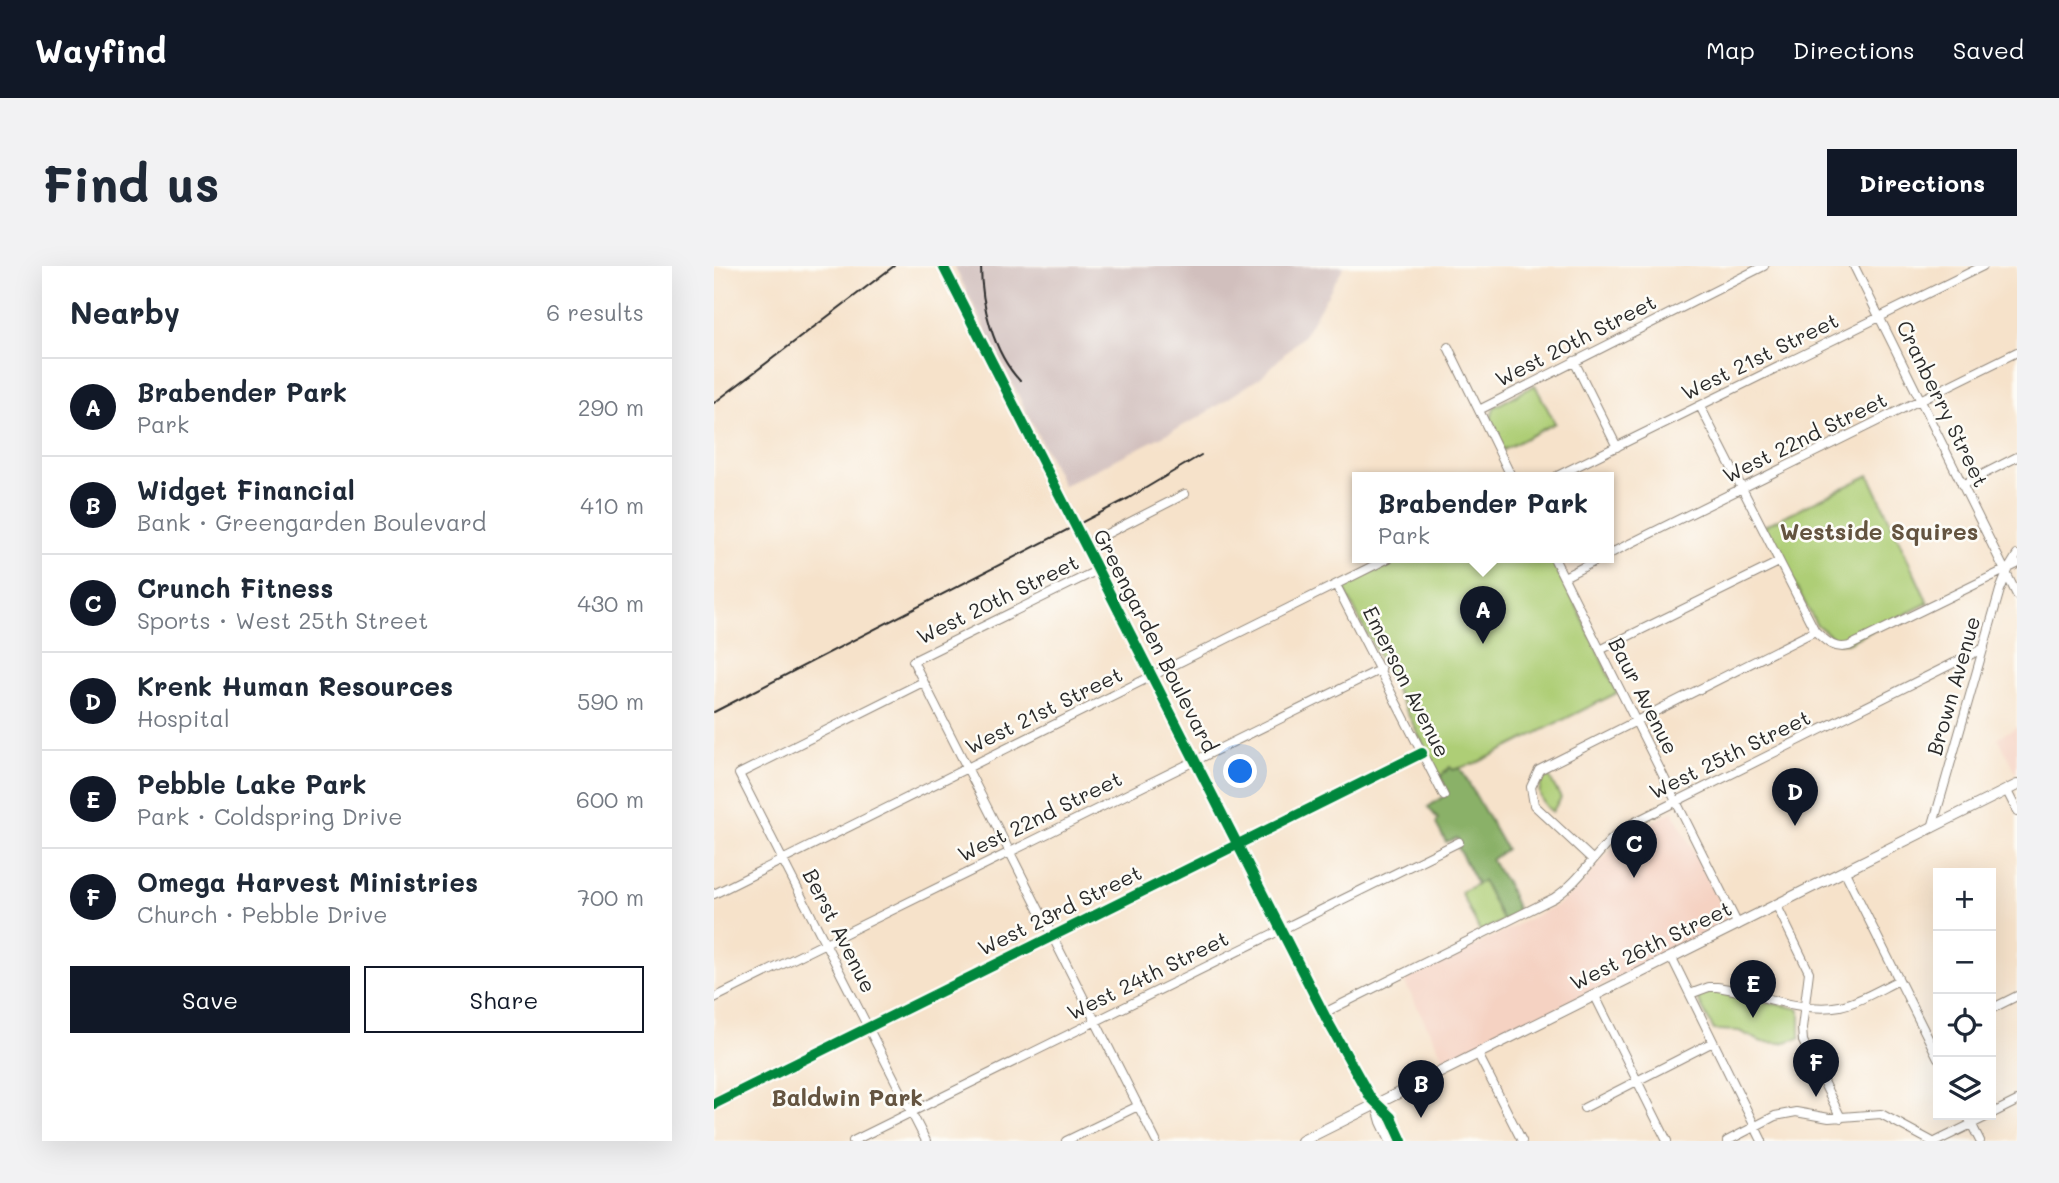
<!DOCTYPE html>
<meta charset="utf-8">
<style>
body{margin:0;font-family:Mali,sans-serif;background:#f2f2f3;color:#1f2937}
.controls{position:absolute;right:21px;bottom:21px;display:grid;overflow:hidden;border-radius:0px;box-shadow:0 7px 28px #0002}
.controls button{width:63px;height:63px;display:grid;place-items:center;padding:0;border:0;border-bottom:2px solid #e0e1e3;background:#fff;color:#1f2937;font:35px sans-serif}
.you{position:absolute;left:527px;top:506px;width:24px;height:24px;margin:-18px;border:5px solid #fff;border-radius:50%;background:#1a73e8;box-shadow:0 0 0 10px #1a73e833}
.badge{display:grid;place-items:center;width:46px;height:46px;border-radius:50%;background:#111827;color:#fff;font-size:23px;font-weight:700}
.pin{position:absolute;translate:-50% -58px;filter:drop-shadow(0 2px 4px #0008)}
.pin::after{content:'';position:absolute;top:37px;width:24px;height:21px;background:inherit;clip-path:polygon(0 0,100% 0,50% 100%)}
.popup{position:absolute;left:638px;top:206px;width:262px;height:91px;box-sizing:border-box;display:grid;place-content:center;border-radius:0px;background:#fff;filter:drop-shadow(0 2px 5px #0005);font-size:23px;white-space:nowrap;color:#747a83}
.popup b{font-size:26px;color:#1f2937}
.popup::after{content:'';position:absolute;left:50%;top:100%;margin-left:-14px;border:14px solid transparent;border-top-color:#fff}
.list{margin:0;padding:0;list-style:none}
h2{display:flex;justify-content:space-between;align-items:center;height:91px;margin:0;padding:0 28px;font-size:30px}
h2 small{font-size:23px;font-weight:400;color:#747a83}
.list li{display:grid;grid-template-columns:46px 1fr auto;gap:21px;align-items:center;box-sizing:border-box;height:98px;padding:0 28px;border-top:2px solid #e0e1e3}
.list b{display:block;font-size:26px;white-space:nowrap}
.list p{margin:0;font-size:23px;white-space:nowrap;color:#747a83}
.list em{font-size:23px;font-style:normal;color:#747a83}
.actions{display:flex;gap:14px;padding:21px 28px}
.actions a{flex:1;padding:16px 0;border:2px solid #111827;border-radius:0px;text-align:center;font-size:24px;color:#111827}
.actions .main{background:#111827;color:#fff}
.icon{flex:none;width:38px;height:38px;fill:none;stroke:currentColor;stroke-width:2;stroke-linecap:round;stroke-linejoin:round}
.map{position:relative;flex:none;width:1303px;height:875px;overflow:hidden;border-radius:0px}
header{display:flex;align-items:center;gap:42px;box-sizing:border-box;height:98px;padding:0 35px;background:#111827;color:#fff}
header strong{font-size:33px}
nav{display:flex;gap:38px;margin-inline-start:auto;font-size:24px}
.intro{display:flex;align-items:center;justify-content:space-between;box-sizing:border-box;height:168px;padding:0 42px}
h1{margin:0;font-size:49px}
.button{padding:18px 32px;border-radius:0px;background:#111827;color:#fff;font-size:24px;font-weight:700}
main{display:flex;gap:42px;padding:0 42px}
aside{flex:1;background:#fff;border-radius:0px;box-shadow:0 7px 28px #0002}
.map>svg:first-child{display:block}
.built{fill:#f5d2c2}
.industrial{fill:#d1bfbd}
.green{fill:#aece76;stroke:#6c7c50;stroke-width:2}
.forest{fill:#8ab167;stroke:#5a6e49;stroke-width:2}
.lines{fill:none;stroke-linecap:round;stroke-linejoin:round}
.minor-casing{stroke:#90867a;stroke-width:10}
.major-casing{stroke:#90867a;stroke-width:12}
.minor{stroke:#fff;stroke-width:8}
.major{stroke:#fff;stroke-width:10}
.rail{stroke:#2b2b2b;stroke-width:2}
.cycleway-casing{stroke:#fdfcf7;stroke-width:15}
.cycleway{stroke:#00873e;stroke-width:10}
.labels{text-anchor:middle;stroke-width:5;stroke-linejoin:round;paint-order:stroke}
.street-label{font-size:21px;fill:#2b2b2b;stroke:#fdfcf7}
.neighbourhood-label{font-size:23px;font-weight:bold;fill:#645440;stroke:#fdfcf7}
</style>
<header>
<strong>Wayfind</strong>
<nav><a>Map</a><a>Directions</a><a>Saved</a></nav>
</header>
<div class="intro"><h1>Find us</h1><a class="button">Directions</a></div>
<main>
<aside>
<h2>Nearby<small>6 results</small></h2>
<ul class="list">
<li><span class="badge">A</span><div><b>Brabender Park</b><p>Park</p></div><em>290 m</em></li>
<li><span class="badge">B</span><div><b>Widget Financial</b><p>Bank · Greengarden Boulevard</p></div><em>410 m</em></li>
<li><span class="badge">C</span><div><b>Crunch Fitness</b><p>Sports · West 25th Street</p></div><em>430 m</em></li>
<li><span class="badge">D</span><div><b>Krenk Human Resources</b><p>Hospital</p></div><em>590 m</em></li>
<li><span class="badge">E</span><div><b>Pebble Lake Park</b><p>Park · Coldspring Drive</p></div><em>600 m</em></li>
<li><span class="badge">F</span><div><b>Omega Harvest Ministries</b><p>Church · Pebble Drive</p></div><em>700 m</em></li>
</ul>
<div class="actions"><a class="main">Save</a><a>Share</a></div>
</aside>
<div class="map">
<svg width="1303" height="875" viewBox="0 0 1303 875">
<rect width="100%" height="100%" fill="#fdfcf7"/>
<filter id="ink" filterUnits="userSpaceOnUse"><feTurbulence type="fractalNoise" baseFrequency=".0143" numOctaves="2"/><feDisplacementMap in="SourceGraphic" scale="14" xChannelSelector="R" yChannelSelector="G"/><feConvolveMatrix kernelMatrix="1 2 1 2 8 2 1 2 1" color-interpolation-filters="sRGB"/></filter>
<filter id="wash" filterUnits="userSpaceOnUse"><feTurbulence type="fractalNoise" baseFrequency=".00686" numOctaves="4" result="noise"/><feDisplacementMap in="SourceGraphic" scale="28" xChannelSelector="R" yChannelSelector="G"/><feGaussianBlur stdDeviation="1.57" result="paint"/><feColorMatrix in="noise" values="0 0 0 0 0 0 0 0 0 0 0 0 0 0 0 0 0 1.4 0 .05"/><feComposite in="paint" operator="in"/></filter>
<g filter="url(#wash)">
<rect width="100%" height="100%" fill="#f6e2ca"/>
<!-- built -->
<path class="built" d="M1303,461V509L1284,471Z
M959,545L1016,656L732,797L690,715L843,639L866,621L897,584L912,570Z"/>
<!-- industrial -->
<path class="industrial" d="M240,0H630L591,68L547,111L484,152L349,220Z"/>
<!-- green -->
<path class="green" d="M821,119L841,157L789,184L777,153L780,141Z
M1155,209L1214,337L1133,377H1126L1102,358L1050,260Z
M683,292H755L760,303L779,292H837L864,343L903,427L765,496L739,504L736,502L726,511L630,323L632,318Z
M833,507L847,532L838,546C824,534 821,522 833,507Z
M769,615L789,655L766,666L747,626Z
M999,725L1086,743V772L1067,777L1048,776L1025,765L1000,764L984,734L985,728Z"/>
<!-- forest -->
<path class="forest" d="M736,501L739,504L746,502L792,583L777,594L793,618L805,647L789,655L769,615L763,618L743,580L746,578L743,572L732,576L722,558L724,553L714,541L733,528L726,511Z"/>
</g>
<g filter="url(#ink)">
<g class="lines">
<defs>
<path id="minor" d="M229,0L613,754L656,831L677,851L688,875
M1140,0L1303,329
M734,81L798,212
M860,95L903,181
M986,140L1101,365C1112,375 1120,384 1135,380L1303,298
M765,144L1050,0
M839,212L1269,0
M1248,219L1303,191
M371,279L471,228
M895,288L1303,86
M840,292L1024,659
M384,304L199,395L442,875
M850,311L887,292
M622,319L730,530
M886,384L1065,296
M209,416L25,508L212,875
M1293,525L1303,545
M1218,562L1286,324L1295,302L1303,289
M879,594L820,539L817,521L825,504L1101,365
M1131,606L1224,792
M0,628L675,292
M1063,640L1095,706L1088,762L1089,775L1127,852
M958,692L1048,875
M976,728L995,721H1003C1040,726 1088,748 1126,740C1146,736 1166,723 1185,714
M881,730L953,875
M0,732L667,403
M1277,743L1303,730
M610,747L840,632C871,612 886,577 917,558L1270,382
M764,788L808,875
M0,838L708,487
M662,838L667,856L676,875
M870,842L999,776
M1277,848L1303,835
M1253,849L1266,875
M139,875L745,576
M352,875L424,840
M1013,875L1061,850L1082,846L1115,852L1167,848L1217,875
M1223,875L1276,849"/>
<path id="major" d="M588,875L1303,519"/>
</defs>
<!-- minor casing -->
<use href="#minor" class="minor-casing"/>
<!-- major casing -->
<use href="#major" class="major-casing"/>
<!-- minor -->
<use href="#minor" class="minor"/>
<!-- major -->
<use href="#major" class="major"/>
<!-- rail -->
<path class="rail" d="M267,0C267,38 279,86 306,115
M0,137L180,0
M0,446L415,232L487,189"/>
<defs>
<path id="cycleway" d="M229,0L613,754L656,831L677,851L688,875
M0,838L708,487"/>
</defs>
<!-- cycleway casing -->
<use href="#cycleway" class="cycleway-casing"/>
<!-- cycleway -->
<use href="#cycleway" class="cycleway"/>
</g>
</g>
<g class="labels">
<!-- street labels -->
<g class="street-label">
<text transform="translate(862 75) rotate(-27)" y="7">West 20th Street</text>
<text transform="translate(1046 91) rotate(-26)" y="7">West 21st Street</text>
<text transform="translate(1228 138) rotate(64)" y="7">Cranberry Street</text>
<text transform="translate(1091 172) rotate(-26)" y="7">West 22nd Street</text>
<text transform="translate(284 334) rotate(-26)" y="7">West 20th Street</text>
<text transform="translate(441 375) rotate(63)" y="7">Greengarden Boulevard</text>
<text transform="translate(692 416) rotate(63)" y="7">Emerson Avenue</text>
<text transform="translate(1240 420) rotate(-74)" y="7">Brown Avenue</text>
<text transform="translate(929 430) rotate(63)" y="7">Baur Avenue</text>
<text transform="translate(330 445) rotate(-26)" y="7">West 21st Street</text>
<text transform="translate(1016 489) rotate(-26)" y="7">West 25th Street</text>
<text transform="translate(326 551) rotate(-26)" y="7">West 22nd Street</text>
<text transform="translate(346 645) rotate(-26)" y="7">West 23rd Street</text>
<text transform="translate(125 665) rotate(63)" y="7">Berst Avenue</text>
<text transform="translate(937 680) rotate(-26)" y="7">West 26th Street</text>
<text transform="translate(434 710) rotate(-26)" y="7">West 24th Street</text>
</g>
<!-- neighbourhood labels -->
<g class="neighbourhood-label">
<text x="1165" y="274">Westside Squires</text>
<text x="133" y="840">Baldwin Park</text>
</g>
</g>
</svg>
<div class="controls">
<button>+</button>
<button>−</button>
<button><svg class="icon" aria-label="locate" viewBox="0 0 24 24"><circle cx="12" cy="12" r="6"/><path d="M12 2v4M12 18v4M2 12h4M18 12h4"/></svg></button>
<button><svg class="icon" aria-label="layers" viewBox="0 0 24 24"><path d="M12 4l9 5-9 5-9-5zM3 14l9 5 9-5"/></svg></button>
</div>
<div class="you"></div>
<div class="pin badge" style="left:769px;top:378px">A</div>
<div class="popup"><b>Brabender Park</b>Park</div>
<div class="pin badge" style="left:707px;top:852px">B</div>
<div class="pin badge" style="left:920px;top:612px">C</div>
<div class="pin badge" style="left:1081px;top:560px">D</div>
<div class="pin badge" style="left:1039px;top:752px">E</div>
<div class="pin badge" style="left:1102px;top:831px">F</div>
</div>
</main>
